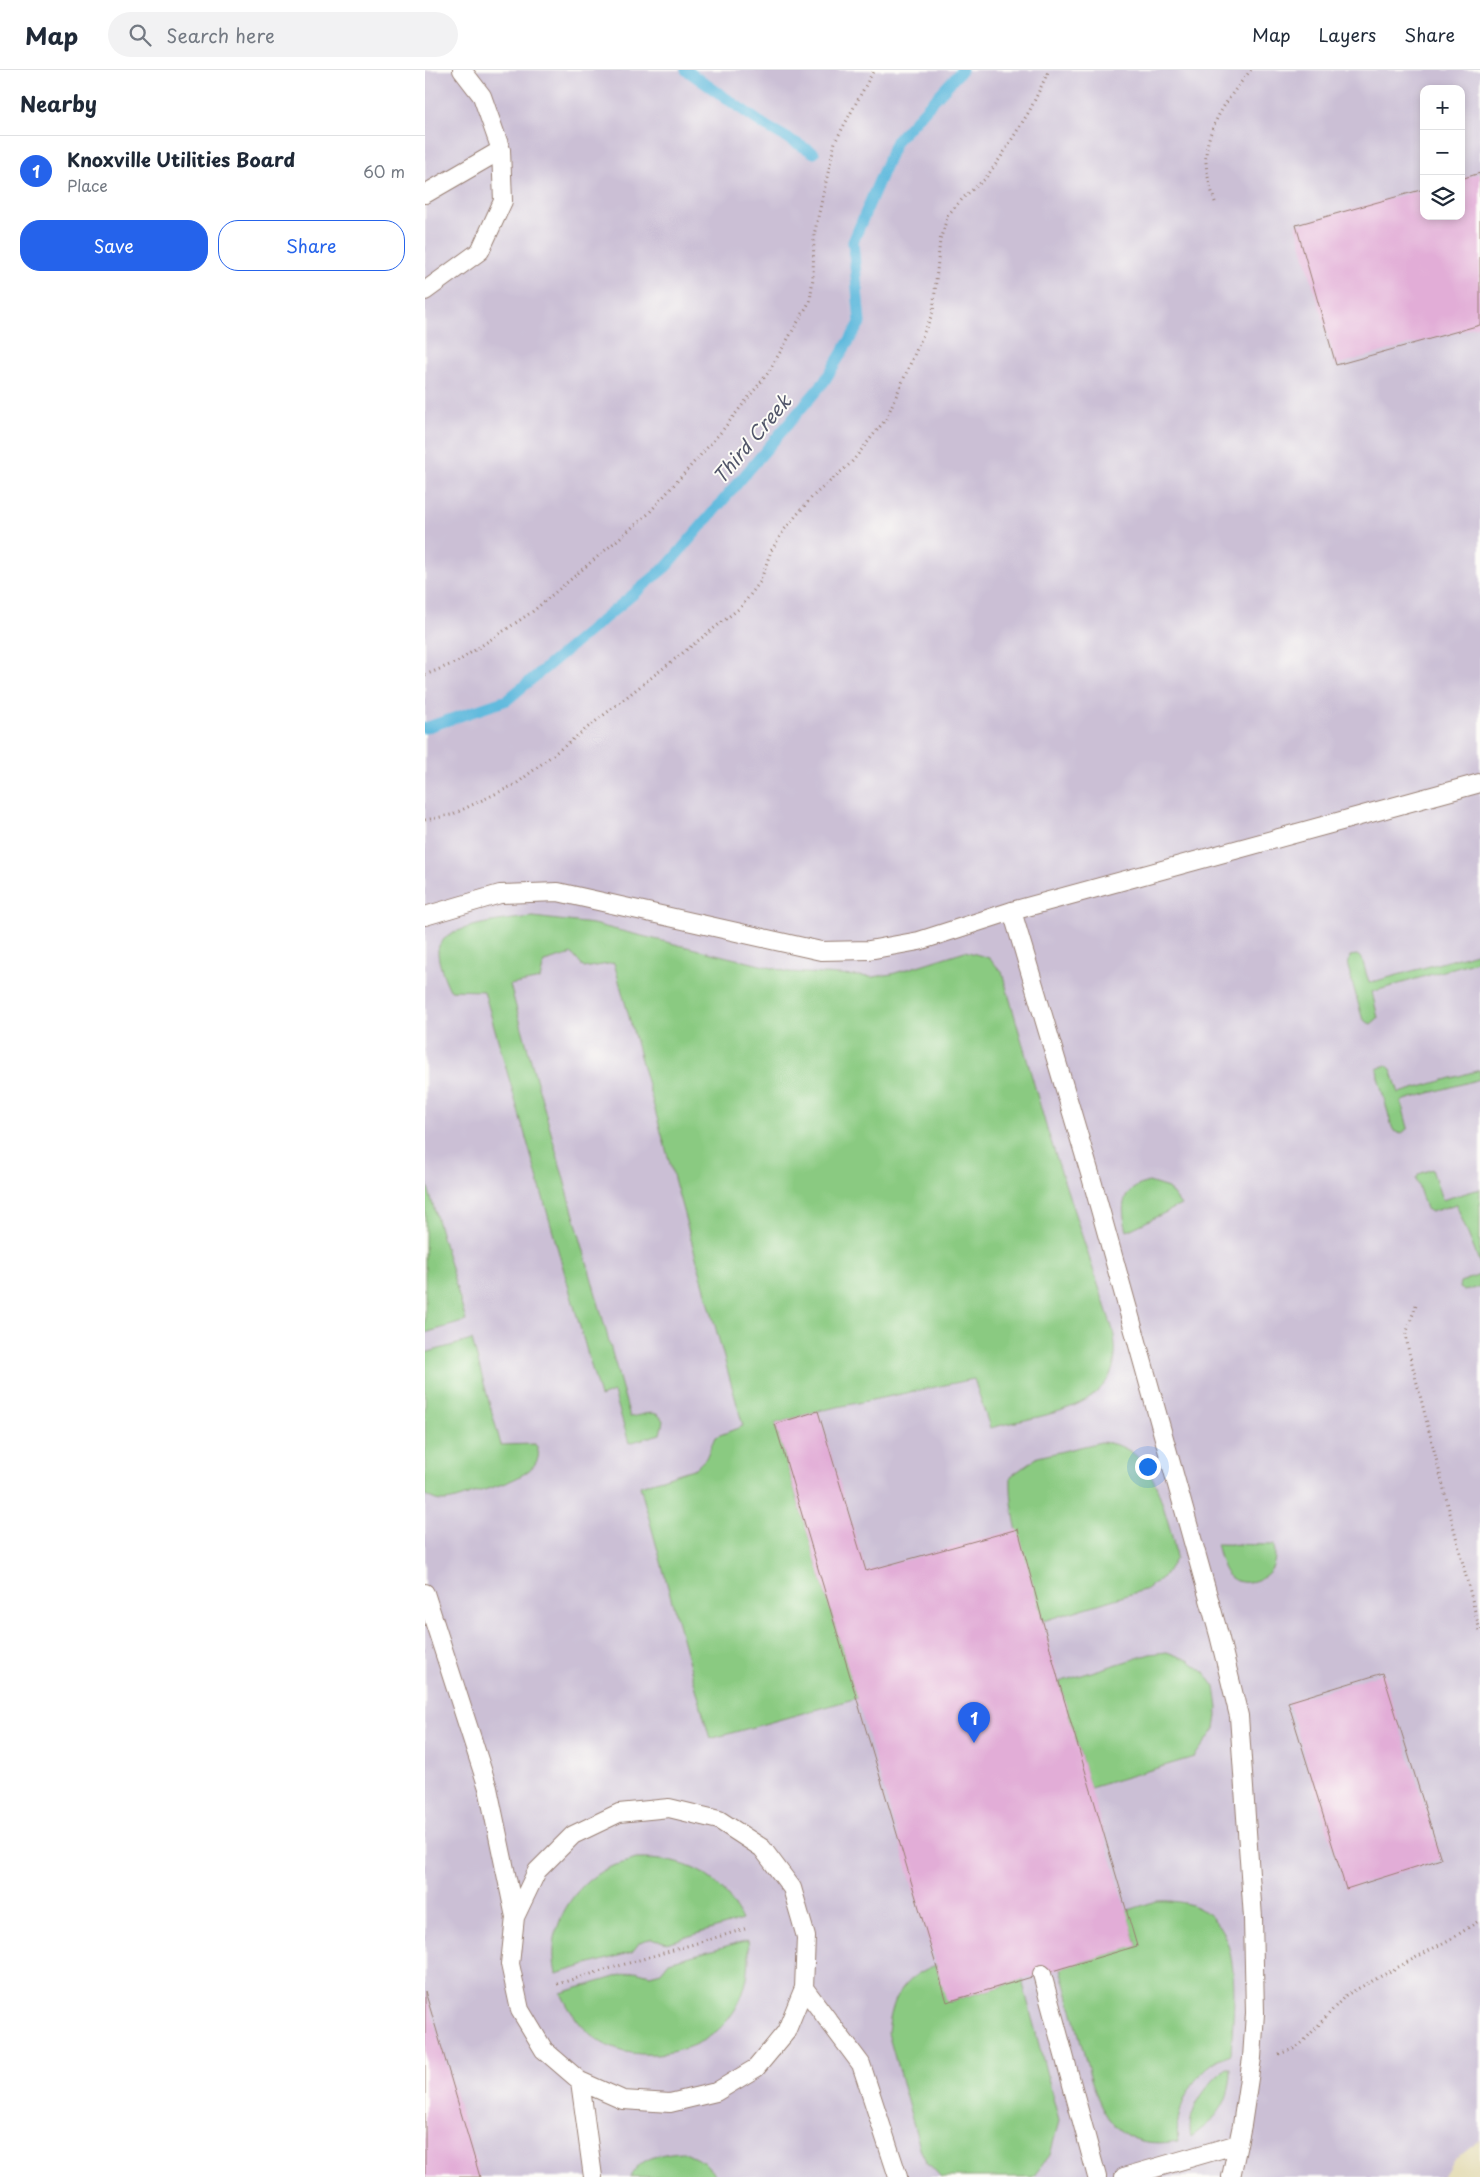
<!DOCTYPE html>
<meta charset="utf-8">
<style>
body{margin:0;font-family:"Playpen Sans",sans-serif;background:#f2f2f3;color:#1f2937}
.controls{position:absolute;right:15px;top:15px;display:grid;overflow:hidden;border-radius:10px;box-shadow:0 2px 8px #0003}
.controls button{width:45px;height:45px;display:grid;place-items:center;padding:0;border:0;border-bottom:1px solid #e0e1e3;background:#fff;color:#1f2937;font:25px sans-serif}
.you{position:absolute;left:722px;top:1396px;width:18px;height:18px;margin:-12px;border:4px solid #fff;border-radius:50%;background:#1a73e8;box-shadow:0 0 0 8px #1a73e833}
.badge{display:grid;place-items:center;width:32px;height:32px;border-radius:50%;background:#2563eb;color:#fff;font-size:16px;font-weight:700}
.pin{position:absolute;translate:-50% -41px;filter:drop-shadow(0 1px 2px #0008)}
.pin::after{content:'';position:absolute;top:26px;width:18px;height:15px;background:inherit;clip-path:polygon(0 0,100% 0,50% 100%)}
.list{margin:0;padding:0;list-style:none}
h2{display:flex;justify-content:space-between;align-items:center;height:65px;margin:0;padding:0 20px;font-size:21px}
h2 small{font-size:16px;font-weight:400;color:#747a83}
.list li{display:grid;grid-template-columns:32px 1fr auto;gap:15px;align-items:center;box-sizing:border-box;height:70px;padding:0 20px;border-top:1px solid #e0e1e3}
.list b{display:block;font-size:19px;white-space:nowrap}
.list p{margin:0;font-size:16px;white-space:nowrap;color:#747a83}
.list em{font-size:16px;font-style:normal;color:#747a83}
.actions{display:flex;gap:10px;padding:15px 20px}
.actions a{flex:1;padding:11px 0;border:1px solid #2563eb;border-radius:20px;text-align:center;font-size:18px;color:#2563eb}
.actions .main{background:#2563eb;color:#fff}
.icon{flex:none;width:28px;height:28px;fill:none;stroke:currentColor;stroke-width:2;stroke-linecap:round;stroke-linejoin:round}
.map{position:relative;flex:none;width:1055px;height:2107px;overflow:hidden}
header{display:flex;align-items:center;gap:30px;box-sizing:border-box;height:70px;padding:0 25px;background:#fff;border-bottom:1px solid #e0e1e3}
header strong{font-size:24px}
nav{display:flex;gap:28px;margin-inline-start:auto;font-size:18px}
.search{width:350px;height:45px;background:#f2f2f3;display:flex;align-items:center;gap:12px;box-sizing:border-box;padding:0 18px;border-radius:28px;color:#747a83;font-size:19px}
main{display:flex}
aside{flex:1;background:#fff}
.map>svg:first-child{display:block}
.industrial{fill:#cbbfd5;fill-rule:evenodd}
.green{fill:#8aca81;stroke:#6a7456}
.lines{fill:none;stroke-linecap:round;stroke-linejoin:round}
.stream{stroke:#5fb9dd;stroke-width:11}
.building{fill:#e2add7}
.service-casing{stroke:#987f73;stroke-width:20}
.path{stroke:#987f73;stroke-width:3;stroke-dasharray:1 4;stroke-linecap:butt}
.service{stroke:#fff;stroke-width:18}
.labels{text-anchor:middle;stroke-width:4;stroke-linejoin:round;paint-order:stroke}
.water-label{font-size:19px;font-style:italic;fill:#515569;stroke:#fdfcf7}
</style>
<header>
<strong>Map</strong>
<div class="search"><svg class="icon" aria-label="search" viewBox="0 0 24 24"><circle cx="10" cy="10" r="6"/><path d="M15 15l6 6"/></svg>Search here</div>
<nav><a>Map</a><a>Layers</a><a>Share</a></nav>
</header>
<main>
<aside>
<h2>Nearby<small></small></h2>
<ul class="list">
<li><span class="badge">1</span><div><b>Knoxville Utilities Board</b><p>Place</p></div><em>60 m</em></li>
</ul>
<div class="actions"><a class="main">Save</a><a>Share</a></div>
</aside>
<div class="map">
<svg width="1055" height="2107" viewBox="0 0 1055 2107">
<rect width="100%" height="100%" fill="#fdfcf7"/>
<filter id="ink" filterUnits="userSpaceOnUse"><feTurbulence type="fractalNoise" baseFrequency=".02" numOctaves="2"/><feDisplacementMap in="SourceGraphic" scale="10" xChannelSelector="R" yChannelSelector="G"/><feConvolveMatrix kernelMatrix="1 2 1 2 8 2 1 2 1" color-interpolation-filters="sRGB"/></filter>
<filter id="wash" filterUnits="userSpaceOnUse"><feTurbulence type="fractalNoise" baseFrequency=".0096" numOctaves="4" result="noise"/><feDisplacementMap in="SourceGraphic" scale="20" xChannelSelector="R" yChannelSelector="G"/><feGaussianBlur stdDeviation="1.12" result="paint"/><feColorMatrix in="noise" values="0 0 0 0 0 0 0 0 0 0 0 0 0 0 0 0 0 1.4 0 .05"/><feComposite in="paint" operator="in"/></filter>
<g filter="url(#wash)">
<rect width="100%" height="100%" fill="#e6dfbb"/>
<!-- industrial -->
<path class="industrial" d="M0,0H1055V2070L1027,2092L1018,2107H0ZM999,19H1036V146H999Z"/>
<!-- green -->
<path class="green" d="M108,847L168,854L364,902L448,907L467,904L540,881L564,888L577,902L621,1056L687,1257C708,1339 623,1343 565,1358L549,1309L393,1341L350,1354L432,1628L285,1669L215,1416L271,1398L281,1388L290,1367L318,1356L189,893L159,898L147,884L119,892L115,909L85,915L205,1347C216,1346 232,1337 238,1351L235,1364L204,1373L189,1322L175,1327L59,921L25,920C20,910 12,891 13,879C18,854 88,849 108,847Z
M1055,882V890L947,922L953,948L946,954L940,951L937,947L923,897L925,886L932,885L937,889L944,913Z
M961,995L966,999L974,1023L1055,1000V1009L976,1031L983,1058L976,1064L969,1061L967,1057L953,1007L952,999Z
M1007,1099L1017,1130L1055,1119V1194L1031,1134L1006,1142L1001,1139L991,1109L994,1104Z
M0,1107L41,1251L0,1263Z
M724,1112L743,1118L756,1135L702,1161C695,1136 696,1119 724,1112Z
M1055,1205V1217L1039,1221L1034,1218L1035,1212Z
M47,1270L76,1375L110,1374C128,1402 69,1417 52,1422C41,1425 29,1431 18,1431C11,1431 5,1428 0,1424V1283Z
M676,1372C716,1375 729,1405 739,1439C744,1455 749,1471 751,1488L740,1505L722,1519L618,1551C605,1506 584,1452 586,1406L613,1387Z
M791,1474L849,1475C850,1483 851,1491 847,1498C838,1513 813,1518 802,1504C796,1496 794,1484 791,1474Z
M742,1582L763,1590L780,1603L790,1617L793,1638L790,1659L769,1687L665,1718L634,1612L725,1584Z
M211,1789C261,1788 295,1803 317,1850L242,1873L227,1868L215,1872L207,1882L131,1904C122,1863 141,1823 177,1801C187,1795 200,1793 211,1789Z
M731,1831C825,1826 809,1921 806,1984C772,1995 748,2036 753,2071C684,2083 672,2033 658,1980C651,1953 643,1926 636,1898L712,1876L701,1841Z
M323,1870C327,1903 319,1937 293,1960C263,1987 203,1994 170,1968C155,1956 144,1941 136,1923L210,1901L225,1905L236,1902L244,1892Z
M511,1895L523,1932L597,1910L634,2051L625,2085L608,2107H516L501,2091L496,2081L463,1963C467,1927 477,1908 511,1895Z
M802,1998H806C806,2032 793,2048 766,2067C760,2042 783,2012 802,1998Z
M258,2082L279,2092L293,2107H205C215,2087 238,2083 258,2082Z"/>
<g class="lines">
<!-- stream -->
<path class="stream" d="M261,0L339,55L389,83
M0,658L82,630L242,496L399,312L435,253L428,172L471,71L537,0"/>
</g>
<g id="blocks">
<!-- building -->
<path class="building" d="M1055,103V255L911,295L871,155L999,119V146H1036V109Z
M393,1341L441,1501L593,1459L634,1612L712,1876L522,1932L350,1354Z
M958,1603L1016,1789L921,1819L863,1632Z
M0,1921L55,2107H0Z"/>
</g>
</g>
<g filter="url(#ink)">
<use href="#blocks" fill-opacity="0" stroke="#987f73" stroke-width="1"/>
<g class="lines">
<defs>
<path id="service" d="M0,124L76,80
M0,221L55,181L78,131L76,80L57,26L37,0
M587,841L666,1107L794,1565L814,1646L828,1848L830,1943L827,1988L817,2055L806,2107
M0,846L75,824L133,822L396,881L444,880L494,871L587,841L1055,713
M0,1523L63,1718L90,1847L85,1894L95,1940L119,1980L155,2011L198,2030L245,2033L291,2022L331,1998L361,1962L379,1918L381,1867L367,1818L337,1778L294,1750L244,1738L194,1743L148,1765L112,1801L90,1847
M617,1904L672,2107
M379,1918L436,1994L473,2107
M155,2011L168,2107
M699,2107L813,2074"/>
</defs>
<!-- service casing -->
<use href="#service" class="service-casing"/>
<!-- path -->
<path class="path" d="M790,132C786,119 782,107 781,93C779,59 805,25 826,0
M0,605L32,592L107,542L223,444L296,362L343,303L385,231L388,208L389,165L410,72L449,0
M0,750L26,745L91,714L316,537L335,512L346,481L359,460L388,426L426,393L461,349L508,242L515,170L523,145L539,127L560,109L576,87L605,40L624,0
M991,1235L981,1264L983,1278L1055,1561
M132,1914L320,1859
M854,1984L871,1978L878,1972L921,1925L1031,1866L1055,1850"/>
<!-- service -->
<use href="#service" class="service"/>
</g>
</g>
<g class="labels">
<!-- water labels -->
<g class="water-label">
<text transform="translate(327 369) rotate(-50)" y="7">Third Creek</text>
</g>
</g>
</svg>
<div class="controls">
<button>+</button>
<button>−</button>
<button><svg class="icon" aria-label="layers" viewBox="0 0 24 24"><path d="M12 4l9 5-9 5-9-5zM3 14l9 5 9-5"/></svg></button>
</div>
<div class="you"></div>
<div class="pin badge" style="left:549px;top:1673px">1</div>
</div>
</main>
